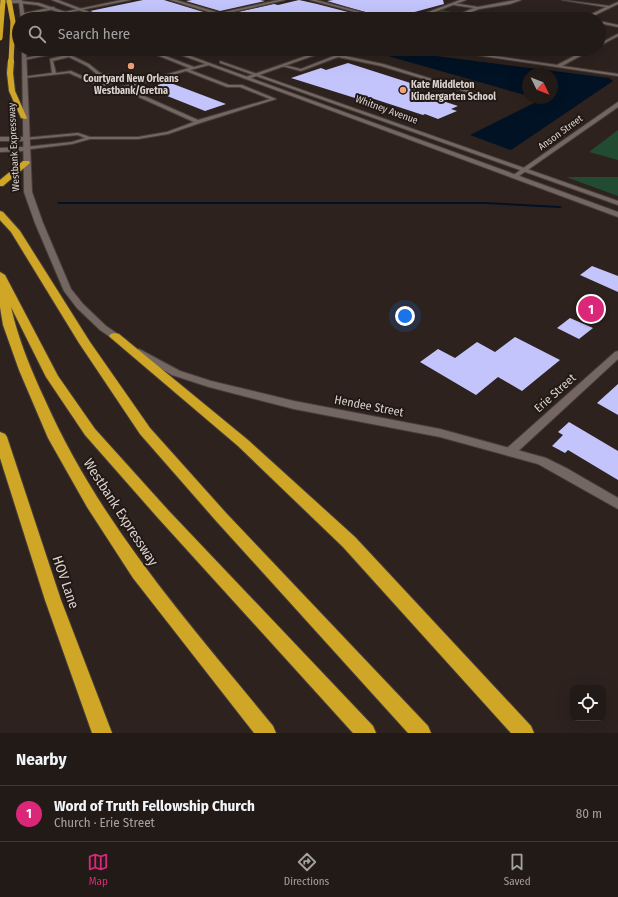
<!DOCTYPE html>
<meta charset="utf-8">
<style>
body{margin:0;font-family:"Fira Sans Condensed",sans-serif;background:#2e2723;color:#f1f3f6}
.controls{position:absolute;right:12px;bottom:12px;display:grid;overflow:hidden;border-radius:8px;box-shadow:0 4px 16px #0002}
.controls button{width:36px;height:36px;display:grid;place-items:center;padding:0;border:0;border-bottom:1px solid #3f3835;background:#221a16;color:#f1f3f6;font:20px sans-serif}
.compass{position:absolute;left:522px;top:68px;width:36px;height:36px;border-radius:50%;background:#221a16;box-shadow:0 4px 16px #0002;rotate:133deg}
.you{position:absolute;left:405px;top:316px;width:14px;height:14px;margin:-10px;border:3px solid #fff;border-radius:50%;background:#1a73e8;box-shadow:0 0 0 6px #1a73e833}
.badge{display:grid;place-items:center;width:26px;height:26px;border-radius:50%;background:#db2777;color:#fff;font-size:13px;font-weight:700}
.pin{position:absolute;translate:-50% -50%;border:2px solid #fff;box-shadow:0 1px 4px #0006}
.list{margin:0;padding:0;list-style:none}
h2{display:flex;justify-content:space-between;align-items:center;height:52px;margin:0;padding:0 16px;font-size:17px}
h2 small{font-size:13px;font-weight:400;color:#a2a1a1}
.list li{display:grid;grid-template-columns:26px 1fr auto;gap:12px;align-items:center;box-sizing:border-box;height:56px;padding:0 16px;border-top:1px solid #3f3835}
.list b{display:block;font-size:15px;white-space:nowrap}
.list p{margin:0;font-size:13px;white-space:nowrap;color:#a2a1a1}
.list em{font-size:13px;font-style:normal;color:#a2a1a1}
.icon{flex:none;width:22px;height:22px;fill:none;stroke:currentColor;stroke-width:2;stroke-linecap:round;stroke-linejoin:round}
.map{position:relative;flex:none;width:618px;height:733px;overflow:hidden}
.search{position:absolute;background:#221a16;box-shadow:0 4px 16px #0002;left:12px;right:12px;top:12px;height:44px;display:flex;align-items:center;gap:10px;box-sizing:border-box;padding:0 14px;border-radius:22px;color:#a2a1a1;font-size:15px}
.sheet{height:108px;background:#221a16}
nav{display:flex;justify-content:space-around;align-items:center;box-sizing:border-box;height:56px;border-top:1px solid #3f3835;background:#221a16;font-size:11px;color:#a2a1a1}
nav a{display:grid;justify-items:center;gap:2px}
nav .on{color:#db2777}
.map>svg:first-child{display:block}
.green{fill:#214c31}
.water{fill:#001224}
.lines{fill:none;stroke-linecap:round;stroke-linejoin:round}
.stream{fill:#001224;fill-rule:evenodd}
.building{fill:#c3c4fb}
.service-casing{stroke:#483f3b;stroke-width:2}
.minor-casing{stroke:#483f3b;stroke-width:2}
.tertiary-casing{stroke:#483f3b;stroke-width:2}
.secondary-casing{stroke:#483f3b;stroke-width:2}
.motorway-casing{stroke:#483f3b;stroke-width:2}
.service{fill:#746762;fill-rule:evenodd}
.minor{fill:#746762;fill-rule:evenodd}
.tertiary{fill:#746762;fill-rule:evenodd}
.secondary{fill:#746762;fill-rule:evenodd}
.motorway{fill:#d0a626;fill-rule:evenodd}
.motorway-bridge-far1-casing{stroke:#483f3b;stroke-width:5.5;stroke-linecap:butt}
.motorway-bridge-casing{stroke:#483f3b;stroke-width:8;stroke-linecap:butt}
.motorway-bridge-far1{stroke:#d0a626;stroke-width:5}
.motorway-bridge{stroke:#d0a626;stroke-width:6}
.poi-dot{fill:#f1a27b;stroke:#231914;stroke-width:1.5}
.labels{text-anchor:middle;stroke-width:4;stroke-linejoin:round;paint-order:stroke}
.far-poi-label{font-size:10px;font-weight:bold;fill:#d9d2cf;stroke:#231914}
.far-street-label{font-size:10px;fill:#d9d2cf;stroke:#231914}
.street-label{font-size:12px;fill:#d9d2cf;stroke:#231914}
.near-street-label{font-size:14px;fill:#d9d2cf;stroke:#231914}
</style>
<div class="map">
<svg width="618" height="733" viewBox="0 0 618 733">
<rect width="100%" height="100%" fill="#2d221d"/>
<!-- green -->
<path class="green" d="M442,10L457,13L442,19H418Z
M618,130V160L589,152Z
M566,177H618V196Z"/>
<!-- water -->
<path class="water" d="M380,49H394L405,52L609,78L613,81L511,150L470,135L540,100L533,98H552V74H528V96L374,52Z"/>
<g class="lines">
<!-- stream -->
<path class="stream" d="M58,202H484L560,206L562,207L560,208L484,204H59L57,203Z"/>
</g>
<!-- building -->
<path class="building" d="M143,0H164L210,14L196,19H109L90,11Z
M192,0H260L265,1L220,11L186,1Z
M299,0L317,4L375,19H238L229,14L274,4L278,5Z
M333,0H443L444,4L389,19L327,1Z
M348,63L426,88L415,92L458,106L451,109L457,111L438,119L425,114L423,115L362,95L355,98L291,78L321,68L326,70Z
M168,82L226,104L205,111L147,88Z
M592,266L618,276V292L580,275Z
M570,318L593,328L579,339L557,328Z
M515,337L560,360L522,391L498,377L476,395L420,362L438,349L455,358L477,342L495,352Z
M618,384V415L597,403Z
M569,422L618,451V480L568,450L565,453L552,446L563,435L558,432Z"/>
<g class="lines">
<defs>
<path id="service" d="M516,0H521L510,4L479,9L453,19H448L474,8L454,5L453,3L478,7Z
M562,0L609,6L618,2V4L587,19H582L606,7Z
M54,7L55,9L22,15L20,14Z
M64,11L65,13L39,18L37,17Z
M550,13L580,18L582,19L550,15L541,19H536Z
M599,21L618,25V27L599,23Z
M618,34V36L599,46V44Z
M32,49H43L24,52L22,51Z
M91,49H97L72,56L89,64L100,73L126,78L137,83L189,68L142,49H147L194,67L209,63V65L190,70L229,85H242L276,99L200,123L168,134L138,139H90L72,144L23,150L22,149L25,147L72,142L85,138L78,135L22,140V139L24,138L78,133L90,137H138L167,132L194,122L121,89V87L133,84L125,80L101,87L69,73L24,78L22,77L52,73L50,59ZM69,57L87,66L98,75L119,79L101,85L71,71L56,73L53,61ZM186,71L227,87H240L270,99L198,120L126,88Z
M435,49H445L557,65L588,49H593L562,66L618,74V76Z
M62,50L63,52L24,60L22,59Z
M321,51L383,64L471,91L467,92L381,66L338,57L301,71L282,66L284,65L301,69L334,56L321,53Z"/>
<path id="minor" d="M122,0H130L66,13L64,12Z
M170,0H176L220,13L278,0H285L224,14L237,19H231L219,16L197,19L215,14Z
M310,0H316L388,19H381Z
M460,0H466L416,19H410Z
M326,49H332L248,79L243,78Z
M618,102V107L516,178H512V176Z
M618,351V359L514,455L510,456L506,455L504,452L506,449L615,352Z"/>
<path id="tertiary" d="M52,0H58L108,19H102Z
M20,1L39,3L86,19H80L37,5L19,3Z
M165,49H171L618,212V217Z
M220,61L618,201V205L220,63Z
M0,137H24L27,139L24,141H0Z
M0,148L25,147L28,149L25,151L0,152Z"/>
<path id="secondary" d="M18,0H22L25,19H21L19,3H0V1Z
M22,49H26L32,192L43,223L71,289L83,304L106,326L125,339L127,341L125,343H119L100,330L77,308L64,291L35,223L24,192Z
M139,349L180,371L211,381L294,401L440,429L546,458L568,469L618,498V509L538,464L440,437L294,409L209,387L172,375L136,354L134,352L136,350Z"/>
<path id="motorway" d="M10,71L13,73L15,91L27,118L26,119L21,118L9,91L7,73Z
M23,161H29L30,163L3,186H0V180Z
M0,211L3,212L20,231L90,342L150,428L227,514L428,726L431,733H408L217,522L140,434L79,343L11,232L0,220Z
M0,272L5,275L58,376L95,429L168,510L373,726L376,733H353L158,518L85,435L46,377L11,307C18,339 31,370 45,400C100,524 188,622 273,726L276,733H254L133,578L87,507L48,438L19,370L3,325L0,307Z
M115,333L119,334L248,440L355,537L531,726L534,733H511L343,547L238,446L111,338L109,336L111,334Z
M0,432L5,434L7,437L61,600L112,733H92L45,600L0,458Z"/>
</defs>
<!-- service casing -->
<use href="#service" class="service-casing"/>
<!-- minor casing -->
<use href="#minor" class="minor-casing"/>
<!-- tertiary casing -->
<use href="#tertiary" class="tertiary-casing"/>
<!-- secondary casing -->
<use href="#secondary" class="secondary-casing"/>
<!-- motorway casing -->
<use href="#motorway" class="motorway-casing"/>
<!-- service -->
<use href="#service" class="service"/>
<!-- minor -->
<use href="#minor" class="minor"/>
<!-- tertiary -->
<use href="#tertiary" class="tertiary"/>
<!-- secondary -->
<use href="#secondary" class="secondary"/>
<!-- motorway -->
<use href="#motorway" class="motorway"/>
<defs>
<path id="motorway-bridge-far1" d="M9,0L13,22L11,62
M0,38L3,0"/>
<path id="motorway-bridge" d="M10,73L11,61"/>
</defs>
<!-- motorway-bridge-far1 casing -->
<use href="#motorway-bridge-far1" class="motorway-bridge-far1-casing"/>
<!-- motorway-bridge casing -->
<use href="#motorway-bridge" class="motorway-bridge-casing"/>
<!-- motorway-bridge-far1 -->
<use href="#motorway-bridge-far1" class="motorway-bridge-far1"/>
<!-- motorway-bridge -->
<use href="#motorway-bridge" class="motorway-bridge"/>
</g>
<!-- markers -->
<g class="poi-dot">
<circle cx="131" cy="66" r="4"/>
<circle cx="403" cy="90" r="4"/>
</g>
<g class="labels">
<!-- far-poi labels -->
<g class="far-poi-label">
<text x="131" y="82">Courtyard New Orleans<tspan x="131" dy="12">Westbank/Gretna</tspan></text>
<text x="411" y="88" text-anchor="start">Kate Middleton<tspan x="411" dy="12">Kindergarten School</tspan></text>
</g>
<!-- far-street labels -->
<g class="far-street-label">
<text transform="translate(387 109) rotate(20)" y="4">Whitney Avenue</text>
<text transform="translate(560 132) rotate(-36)" y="4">Anson Street</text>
<text transform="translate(13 147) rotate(-93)" y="4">Westbank Expressway</text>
</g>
<!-- street labels -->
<g class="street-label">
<text transform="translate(555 393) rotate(-42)" y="4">Erie Street</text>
<text transform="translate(369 406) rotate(11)" y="4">Hendee Street</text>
</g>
<!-- near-street labels -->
<g class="near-street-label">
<text transform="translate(121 512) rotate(57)" y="5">Westbank Expressway</text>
<text transform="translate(66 582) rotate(71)" y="5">HOV Lane</text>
</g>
</g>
</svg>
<div class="controls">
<button><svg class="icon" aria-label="locate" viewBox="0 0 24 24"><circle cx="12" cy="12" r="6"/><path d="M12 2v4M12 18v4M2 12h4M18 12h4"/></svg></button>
</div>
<svg class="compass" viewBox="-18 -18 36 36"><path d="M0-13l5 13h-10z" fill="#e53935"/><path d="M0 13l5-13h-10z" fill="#a2a1a1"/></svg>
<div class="you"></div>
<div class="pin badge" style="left:591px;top:309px">1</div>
<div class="search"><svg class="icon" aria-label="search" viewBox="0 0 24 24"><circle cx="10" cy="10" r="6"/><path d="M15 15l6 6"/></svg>Search here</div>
</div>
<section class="sheet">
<h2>Nearby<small></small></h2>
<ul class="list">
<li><span class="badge">1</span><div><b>Word of Truth Fellowship Church</b><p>Church · Erie Street</p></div><em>80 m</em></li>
</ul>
</section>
<nav>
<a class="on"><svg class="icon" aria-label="map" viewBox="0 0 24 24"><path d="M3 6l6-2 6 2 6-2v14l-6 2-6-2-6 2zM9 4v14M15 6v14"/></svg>Map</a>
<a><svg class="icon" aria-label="directions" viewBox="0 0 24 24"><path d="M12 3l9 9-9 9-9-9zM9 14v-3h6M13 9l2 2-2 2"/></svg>Directions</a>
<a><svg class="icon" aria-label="saved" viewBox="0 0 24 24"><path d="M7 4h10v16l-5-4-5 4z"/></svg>Saved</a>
</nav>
